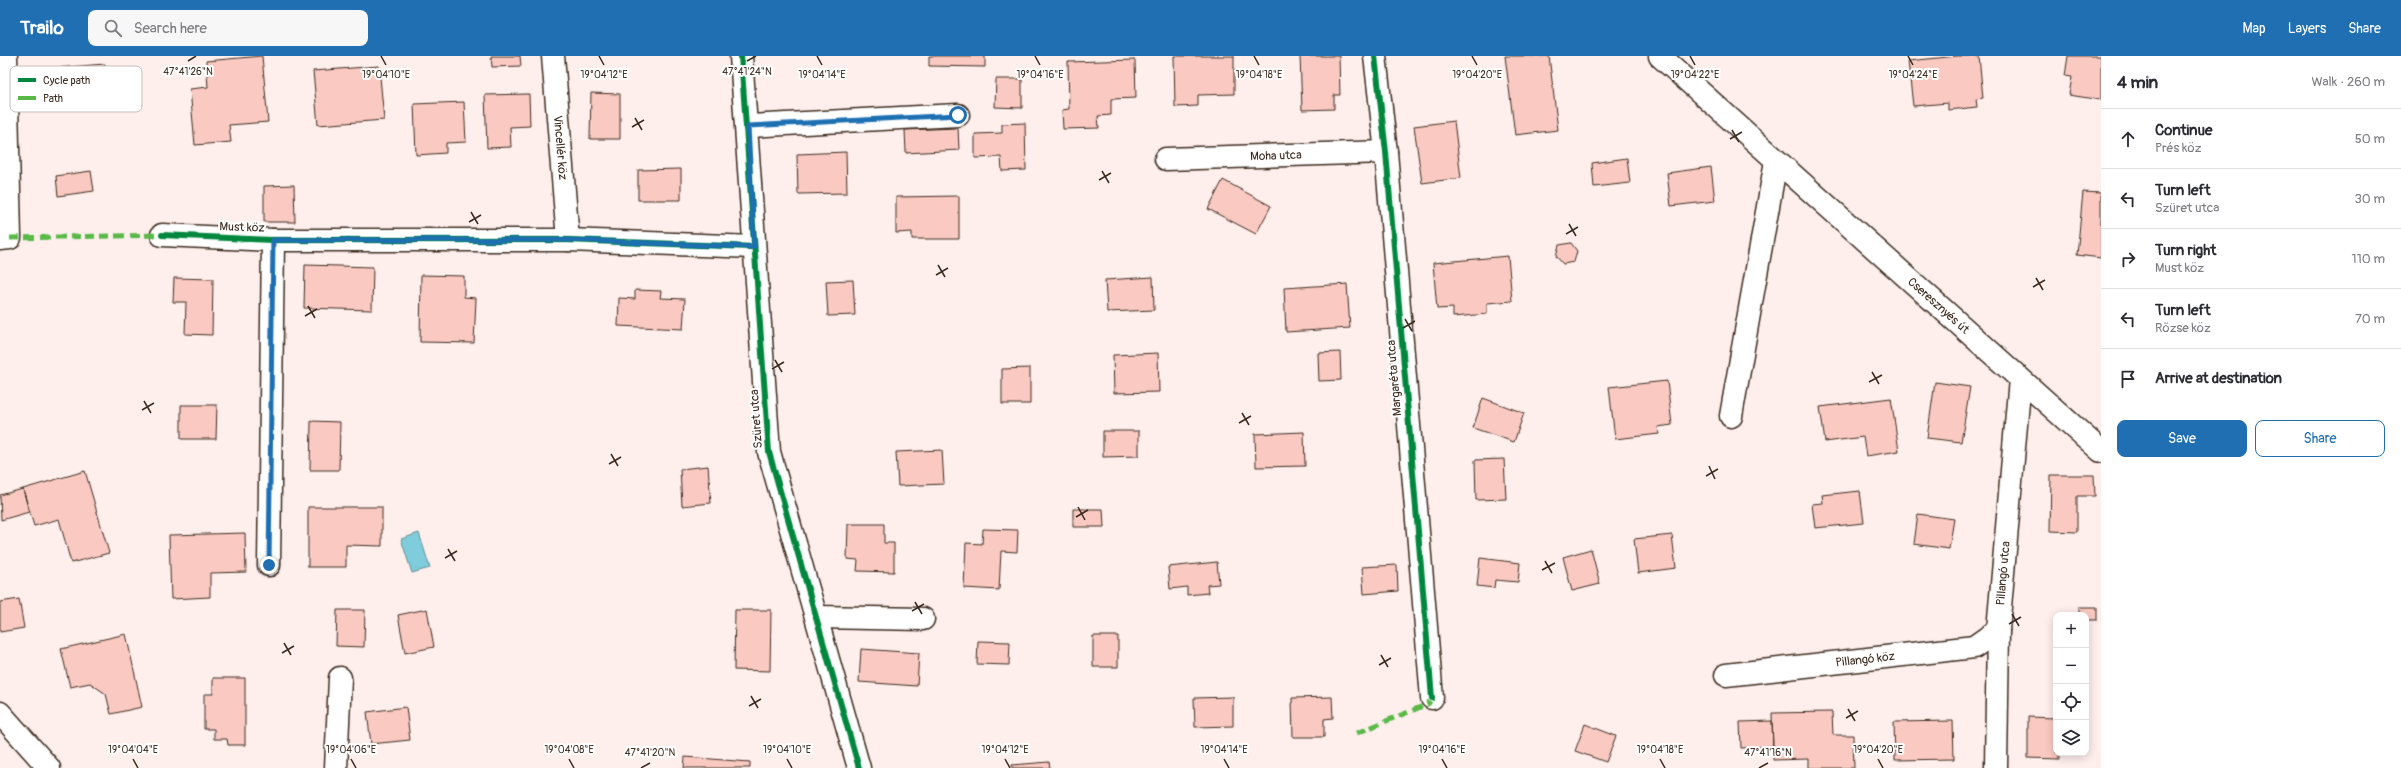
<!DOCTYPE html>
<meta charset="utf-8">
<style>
body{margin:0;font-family:Pangolin,sans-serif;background:#f7f7f7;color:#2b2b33}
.controls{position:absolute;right:12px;bottom:12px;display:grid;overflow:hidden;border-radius:8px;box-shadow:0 2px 10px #0003}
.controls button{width:36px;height:36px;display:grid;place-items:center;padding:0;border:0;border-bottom:1px solid #e1e1e2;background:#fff;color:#2b2b33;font:20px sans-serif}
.stop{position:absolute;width:12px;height:12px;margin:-9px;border:3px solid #1f6fb2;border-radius:50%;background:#fff}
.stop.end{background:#1f6fb2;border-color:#fff;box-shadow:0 1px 4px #0008}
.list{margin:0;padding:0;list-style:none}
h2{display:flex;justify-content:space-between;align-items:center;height:52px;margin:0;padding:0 16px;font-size:17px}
h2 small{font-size:13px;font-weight:400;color:#7c7c81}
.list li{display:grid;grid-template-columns:26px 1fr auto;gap:12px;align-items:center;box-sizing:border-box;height:60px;padding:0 16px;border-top:1px solid #e1e1e2}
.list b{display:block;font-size:15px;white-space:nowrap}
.list p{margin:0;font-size:13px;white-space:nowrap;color:#7c7c81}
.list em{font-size:13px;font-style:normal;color:#7c7c81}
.actions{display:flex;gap:8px;padding:12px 16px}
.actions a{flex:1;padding:9px 0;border:1px solid #1f6fb2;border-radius:8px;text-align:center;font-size:14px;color:#1f6fb2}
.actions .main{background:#1f6fb2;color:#fff}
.icon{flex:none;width:22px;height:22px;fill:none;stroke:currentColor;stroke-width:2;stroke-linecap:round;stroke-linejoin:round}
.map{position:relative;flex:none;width:2101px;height:712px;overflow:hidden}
header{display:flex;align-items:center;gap:24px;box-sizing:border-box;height:56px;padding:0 20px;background:#1f6fb2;color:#fff}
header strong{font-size:19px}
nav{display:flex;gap:22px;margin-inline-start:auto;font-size:14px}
.search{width:280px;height:36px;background:#f7f7f7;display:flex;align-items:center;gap:10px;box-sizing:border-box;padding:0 14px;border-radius:8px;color:#7c7c81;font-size:15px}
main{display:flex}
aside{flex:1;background:#fff}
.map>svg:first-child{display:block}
.water{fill:#7fcddc;stroke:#648c90}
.building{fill:#facac2;stroke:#3b2a1e}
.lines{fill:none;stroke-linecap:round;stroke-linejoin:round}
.street-casing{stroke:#3b2a1e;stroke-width:25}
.secondary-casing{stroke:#3b2a1e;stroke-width:25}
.street{stroke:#fff;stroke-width:22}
.secondary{stroke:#fff;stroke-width:22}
.quiet{stroke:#58b947;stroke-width:5;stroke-dasharray:10 5;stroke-linecap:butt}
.cycleway-casing{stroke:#fff;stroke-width:8}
.cycleway{stroke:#00873e;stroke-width:6}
.route{stroke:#1f6fb2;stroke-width:5}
.ticks{fill:none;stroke:#3b2a1e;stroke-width:1.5}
.labels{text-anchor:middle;stroke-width:4;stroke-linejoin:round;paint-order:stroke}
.street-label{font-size:12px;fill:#3b2a1e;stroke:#fff}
.key{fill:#fff;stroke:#c4bfbc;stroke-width:1}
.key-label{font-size:11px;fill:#3b2a1e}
.ticks-label{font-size:10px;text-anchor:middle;fill:#3b2a1e;stroke:#fff;stroke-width:4;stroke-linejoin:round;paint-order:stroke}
</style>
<header>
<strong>Trailo</strong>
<div class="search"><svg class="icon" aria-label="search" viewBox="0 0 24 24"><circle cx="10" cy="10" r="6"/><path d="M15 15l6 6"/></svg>Search here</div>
<nav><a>Map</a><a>Layers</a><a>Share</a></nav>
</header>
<main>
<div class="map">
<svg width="2101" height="712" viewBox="0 0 2101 712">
<rect width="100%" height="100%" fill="#feefed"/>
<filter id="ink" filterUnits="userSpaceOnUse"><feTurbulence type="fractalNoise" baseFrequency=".025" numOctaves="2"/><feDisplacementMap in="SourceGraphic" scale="8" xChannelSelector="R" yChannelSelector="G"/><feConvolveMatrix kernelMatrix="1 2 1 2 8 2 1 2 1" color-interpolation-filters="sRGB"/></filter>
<g filter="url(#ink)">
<!-- water -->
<path class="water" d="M419,477L430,512L412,517L401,483Z"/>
<!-- building -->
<path class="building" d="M262,0L268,66L229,69L231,86L195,89L190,33L208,31L206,5Z
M491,0H520L521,10L492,11Z
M929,0H985V11L929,10Z
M1174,0H1234V38L1198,39V50L1175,51Z
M1300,0H1339L1340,39H1334V53L1302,54Z
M1505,0H1549L1558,74L1515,79Z
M1958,0H1979L1983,42L1976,43L1977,51L1948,54V47L1913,50L1908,5Z
M2068,0H2101V44L2069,39L2072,21L2065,20Z
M1135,4L1136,42L1111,43V59L1098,60L1099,72L1063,73L1062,54L1069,53L1068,6Z
M105,8L108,47L58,52L55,12Z
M379,10L384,64L318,69L313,15Z
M996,23H1022V52L995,51Z
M591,37L620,38V83H590Z
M529,38L530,70L510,71L511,91L487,92L485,39Z
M464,46L466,86L446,87V97L416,99L414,48Z
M1454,65L1461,122L1422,127L1414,70Z
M1025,67L1026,114L1002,115L1001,101L975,102V78L1002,77V68Z
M958,72L959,94L906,97L905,74Z
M846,96L847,137L798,138L797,98Z
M1627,102L1630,127L1594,131L1592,107Z
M1711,111L1715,145L1671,150L1667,117Z
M681,113V144H638V114Z
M91,115L94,135L58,140L56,120Z
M1223,124L1271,150L1256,178L1208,153Z
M294,129L295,166H264V130Z
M2083,136L2101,137V202L2077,199Z
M959,140V183H912V176L896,177V141Z
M1571,187L1577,195L1574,206L1563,208L1556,200L1559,189Z
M1508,200L1512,245L1487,247V258L1453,261V252L1437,253L1433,207Z
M305,209L373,211L372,254L304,252Z
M421,219L464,220V241L476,242L474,287L420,286Z
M1153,221L1154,254L1107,256L1105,224Z
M174,222L213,223L212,279L185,278L186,246H173Z
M853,224L855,259L828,260L826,225Z
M1347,228L1350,272L1286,276L1284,232Z
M635,234L661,235L660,242L685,243L683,273L618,270L619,242L635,243Z
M1340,296L1341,324L1319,325L1318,297Z
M1158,297L1159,336L1114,337L1113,299Z
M1030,312V348H1002V313Z
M1667,325L1672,369L1658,371L1659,378L1615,383L1609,331Z
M1935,326L1970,331L1961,386L1927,382Z
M1483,342L1524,357L1514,386L1473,372Z
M1891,342L1899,395L1866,400L1863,381L1825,386L1820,351Z
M181,349H217L216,383H181Z
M311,365L340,366L339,414H310Z
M1103,375H1139V400L1103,401Z
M1304,376L1305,410L1256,411L1255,378Z
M942,394L944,428L898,430L896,396Z
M1504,403L1506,443L1476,444L1475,404Z
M708,410L711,447L682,450L680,413Z
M85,415L109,497L71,507L59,463L34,470L23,433Z
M2051,419H2094L2095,440H2077V476L2050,475Z
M23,433L29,456L1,464L0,439Z
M1860,435L1864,467L1815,472L1812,448L1823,447L1822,439Z
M308,451H382V490L346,489V511H308Z
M1073,453H1103L1104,471H1073Z
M1918,458L1954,463L1949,493L1914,488Z
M848,468H884V487H894V516L857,515L858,504L847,503Z
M983,473L1018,474L1017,496L1001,495L999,534L964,532L966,487L982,488Z
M245,477L246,516L210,517V541L171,543L169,479Z
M1672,479L1676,512L1638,517L1634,483Z
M1591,493L1600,528L1572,535L1563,501Z
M1480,502L1520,507L1518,526L1495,524L1494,532L1477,530Z
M1217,506L1219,528L1207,529L1208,537L1187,539V531L1170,533L1168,511Z
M1397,509L1398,535L1364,538L1362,511Z
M19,543L24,572L0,576V546Z
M2079,551H2097V564H2086V559H2079Z
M427,553L434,591L405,597L398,559Z
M337,554H365L364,591L336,590Z
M735,554H771L770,615L734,614Z
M126,578L142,651L111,658L106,638L90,627L70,631L61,593Z
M1093,580H1118V611H1093Z
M978,585L1010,586L1009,609L977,608Z
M861,593L919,597L917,630L859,626Z
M213,622H245V689H228L227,683H214V673H204V638H213Z
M1233,641V670L1195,671L1194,642Z
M1332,641L1333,662L1324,663V681H1293L1292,642Z
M406,651L410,684L371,688L367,656Z
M1832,656L1833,679H1853L1854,712H1809V703L1773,704L1772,657Z
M2028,661L2056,662V697H2059V703L2028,702Z
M1772,665L1773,690L1741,692L1740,666Z
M1953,665L1954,703L1895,704L1894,666Z
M1585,668L1616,680L1606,706L1575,695Z
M685,701L750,706V712H684Z
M1049,706L1050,712H1012V709Z"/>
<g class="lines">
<defs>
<g id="street">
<path id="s1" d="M553,0L568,184"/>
<path d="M741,0L769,396L859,712"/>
<path d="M1375,0L1386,96L1432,642"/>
<path id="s2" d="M1660,0L2101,395"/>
<path d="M748,70L958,59"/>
<path id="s3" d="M1166,103L1386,96"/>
<path d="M162,179L273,184H568L754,191"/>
<path d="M0,183L10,182L6,0"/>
<path d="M1731,360L1776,105"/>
<path d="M269,509L273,184"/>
<path d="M817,561L923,563"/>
<path id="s4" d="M1726,619L1974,591L1998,574"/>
<path d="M336,712L340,622"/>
<path id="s5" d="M1996,712L1998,574L2020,323"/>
</g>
<path id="secondary" d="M0,657L49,712"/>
</defs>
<!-- street casing -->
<use href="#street" class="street-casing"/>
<!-- secondary casing -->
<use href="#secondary" class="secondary-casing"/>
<!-- street -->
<use href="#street" class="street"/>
<!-- secondary -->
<use href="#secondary" class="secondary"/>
<!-- quiet -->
<path class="quiet" d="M10,182L162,179
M1357,677L1428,648L1432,642"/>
<defs>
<path id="cycleway" d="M741,0L769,396L859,712
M1375,0L1386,96L1432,642
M162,179L273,184H568L754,191"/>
</defs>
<!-- cycleway casing -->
<use href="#cycleway" class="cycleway-casing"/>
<!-- cycleway -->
<use href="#cycleway" class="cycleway"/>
</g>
</g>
<g class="lines" filter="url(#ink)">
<!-- route -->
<path class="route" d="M269,509L273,184H568L754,191L748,70L958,59"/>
</g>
<!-- ticks -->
<path class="ticks" d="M381,0L386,9M599,0L604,9M817,0L822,9M1035,0L1040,9M1254,0L1259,9M1472,0L1477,9M1690,0L1695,9M1908,0L1913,9M188,5L196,0M747,5L756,0M635,62L642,74M632,71L644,64M1732,74L1739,86M1730,83L1742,76M1102,115L1109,127M1099,124L1111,117M471,156L478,168M469,166L481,159M1569,168L1576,180M1566,178L1578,171M938,209L945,221M936,219L948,212M2036,222L2043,234M2033,231L2045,224M308,250L315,262M305,260L317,253M1405,263L1412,275M1403,272L1415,265M775,304L782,316M772,313L784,306M1872,316L1879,328M1869,326L1882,319M144,345L151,357M142,354L154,347M1242,357L1249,369M1239,367L1251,360M611,398L618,410M609,408L621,401M1709,410L1715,423M1706,420L1718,413M1078,451L1085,464M1076,461L1088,454M448,493L455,505M445,502L457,495M1545,505L1552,517M1542,514L1555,507M915,546L922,558M912,555L924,548M2012,558L2019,570M2009,568L2021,561M284,587L291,599M282,597L294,590M1381,599L1388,611M1379,609L1391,602M751,640L758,652M749,650L761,643M1848,653L1855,665M1846,662L1858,655M133,703L138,712M351,703L356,712M569,703L574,712M787,703L792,712M1005,703L1010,712M1224,703L1229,712M1442,703L1447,712M1660,703L1665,712M1878,703L1883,712M641,712L650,707M1759,712L1768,707"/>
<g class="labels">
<!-- street labels -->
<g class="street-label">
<text dy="4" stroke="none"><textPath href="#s1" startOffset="92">Vincellér köz</textPath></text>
<text dy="4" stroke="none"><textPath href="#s3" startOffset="110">Moha utca</textPath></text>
<text transform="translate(242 171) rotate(2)" y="4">Must köz</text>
<text dy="4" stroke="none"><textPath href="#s2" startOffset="374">Cseresznyés út</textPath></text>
<text transform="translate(1394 322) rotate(-95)" y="4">Margaréta utca</text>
<text transform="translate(756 363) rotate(-94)" y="4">Szüret utca</text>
<text dy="4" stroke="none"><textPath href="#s5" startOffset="195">Pillangó utca</textPath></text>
<text dy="4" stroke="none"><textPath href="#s4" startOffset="140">Pillangó köz</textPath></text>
</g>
</g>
<!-- legend -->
<rect x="10" y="10" width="132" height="46" rx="6" class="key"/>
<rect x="18" y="22" width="18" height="4" fill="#00873e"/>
<rect x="18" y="40" width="18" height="4" fill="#58b947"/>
<g class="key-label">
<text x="43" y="28">Cycle path</text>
<text x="43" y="46">Path</text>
</g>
<g class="ticks-label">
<text x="188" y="19">47°41'26"N</text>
<text x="747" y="19">47°41'24"N</text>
<text x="822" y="22">19°04'14"E</text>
<text x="1259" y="22">19°04'18"E</text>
<text x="1913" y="22">19°04'24"E</text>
<text x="386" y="22">19°04'10"E</text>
<text x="604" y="22">19°04'12"E</text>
<text x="1040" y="22">19°04'16"E</text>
<text x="1477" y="22">19°04'20"E</text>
<text x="1695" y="22">19°04'22"E</text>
<text x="133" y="697">19°04'04"E</text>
<text x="351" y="697">19°04'06"E</text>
<text x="569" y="697">19°04'08"E</text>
<text x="787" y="697">19°04'10"E</text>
<text x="1005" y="697">19°04'12"E</text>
<text x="1224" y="697">19°04'14"E</text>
<text x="1442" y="697">19°04'16"E</text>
<text x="1660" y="697">19°04'18"E</text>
<text x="1878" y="697">19°04'20"E</text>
<text x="650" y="700">47°41'20"N</text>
<text x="1768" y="700">47°41'16"N</text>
</g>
</svg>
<div class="controls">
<button>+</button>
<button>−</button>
<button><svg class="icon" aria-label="locate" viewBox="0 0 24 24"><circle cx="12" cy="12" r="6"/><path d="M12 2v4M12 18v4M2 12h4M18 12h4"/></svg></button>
<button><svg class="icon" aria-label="layers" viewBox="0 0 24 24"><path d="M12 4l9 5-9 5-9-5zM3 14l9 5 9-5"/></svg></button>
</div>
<div class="stop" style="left:958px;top:59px"></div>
<div class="stop end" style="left:269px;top:509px"></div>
</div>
<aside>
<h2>4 min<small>Walk · 260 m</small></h2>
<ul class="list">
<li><svg class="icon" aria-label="ahead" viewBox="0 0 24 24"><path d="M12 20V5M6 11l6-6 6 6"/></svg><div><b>Continue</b><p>Prés köz</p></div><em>50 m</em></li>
<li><svg class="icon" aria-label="left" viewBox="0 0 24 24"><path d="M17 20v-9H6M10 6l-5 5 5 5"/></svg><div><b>Turn left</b><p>Szüret utca</p></div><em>30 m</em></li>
<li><svg class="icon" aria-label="right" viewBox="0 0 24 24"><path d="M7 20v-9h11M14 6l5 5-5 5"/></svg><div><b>Turn right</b><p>Must köz</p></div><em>110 m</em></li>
<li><svg class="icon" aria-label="left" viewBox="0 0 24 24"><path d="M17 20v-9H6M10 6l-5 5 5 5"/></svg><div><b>Turn left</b><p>Rőzse köz</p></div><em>70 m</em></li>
<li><svg class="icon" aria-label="arrive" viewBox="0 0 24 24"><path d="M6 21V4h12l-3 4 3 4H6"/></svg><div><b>Arrive at destination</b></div></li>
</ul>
<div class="actions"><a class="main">Save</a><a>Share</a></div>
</aside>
</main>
